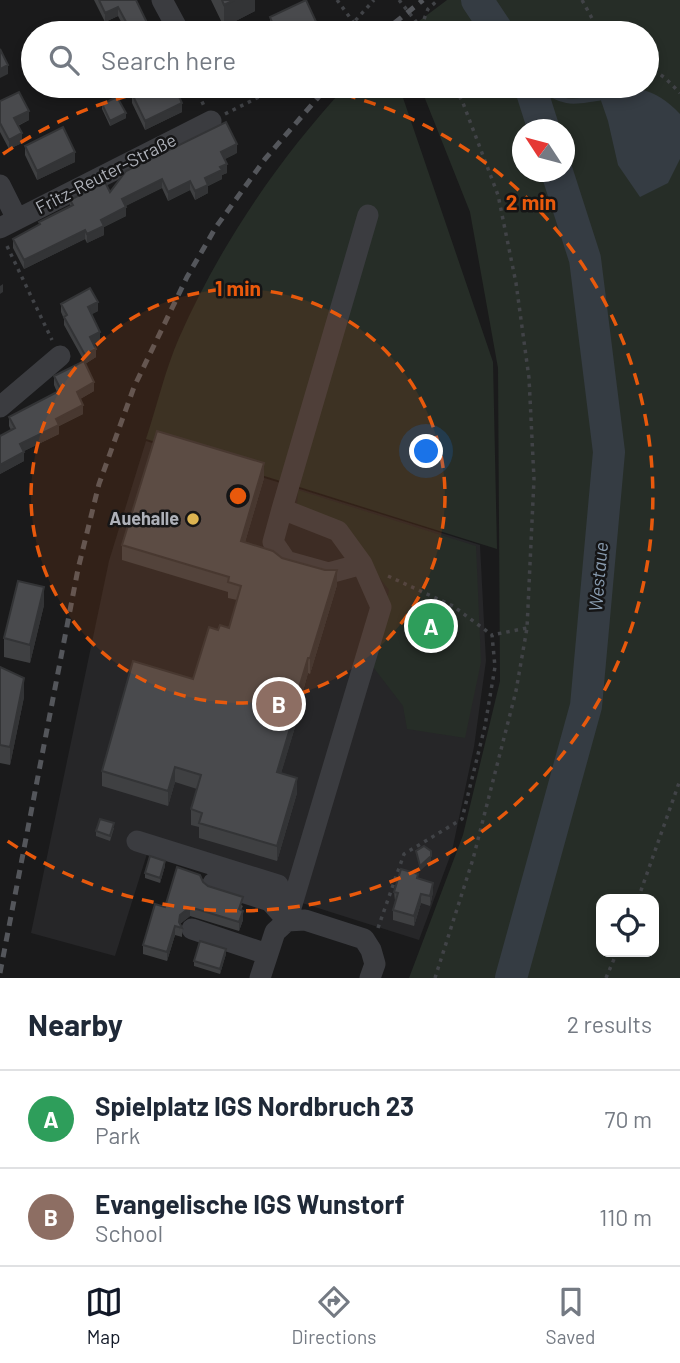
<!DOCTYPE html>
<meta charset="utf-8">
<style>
body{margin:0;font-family:Barlow,sans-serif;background:#f2f2f3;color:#1f2937}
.controls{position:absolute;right:21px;bottom:21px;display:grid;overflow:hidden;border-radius:14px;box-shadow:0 4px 10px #0003}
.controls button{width:63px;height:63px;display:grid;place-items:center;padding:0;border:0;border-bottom:2px solid #e0e1e3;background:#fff;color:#1f2937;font:35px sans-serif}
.compass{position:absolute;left:512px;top:119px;width:63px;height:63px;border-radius:50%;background:#fff;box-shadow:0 4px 10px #0003;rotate:306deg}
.you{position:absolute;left:427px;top:452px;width:24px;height:24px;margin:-18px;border:5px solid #fff;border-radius:50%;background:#1a73e8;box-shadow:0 0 0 10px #1a73e833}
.badge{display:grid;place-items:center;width:46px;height:46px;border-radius:50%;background:#111827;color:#fff;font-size:23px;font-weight:700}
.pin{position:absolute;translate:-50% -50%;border:4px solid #fff;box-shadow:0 2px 7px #0006}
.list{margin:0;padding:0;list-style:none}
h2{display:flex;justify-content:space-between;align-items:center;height:91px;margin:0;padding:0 28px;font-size:30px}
h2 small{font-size:23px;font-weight:400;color:#747a83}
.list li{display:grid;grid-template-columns:46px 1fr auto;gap:21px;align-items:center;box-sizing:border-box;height:98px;padding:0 28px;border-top:2px solid #e0e1e3}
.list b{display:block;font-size:26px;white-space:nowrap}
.list p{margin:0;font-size:23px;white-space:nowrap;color:#747a83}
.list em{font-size:23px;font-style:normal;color:#747a83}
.icon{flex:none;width:38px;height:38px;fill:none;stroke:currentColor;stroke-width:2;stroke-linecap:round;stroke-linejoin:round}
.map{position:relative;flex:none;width:680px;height:978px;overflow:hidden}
.search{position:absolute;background:#fff;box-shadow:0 4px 10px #0003;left:21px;right:21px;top:21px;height:77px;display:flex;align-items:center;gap:18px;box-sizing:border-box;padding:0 24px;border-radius:38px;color:#747a83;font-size:26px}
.sheet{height:287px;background:#fff}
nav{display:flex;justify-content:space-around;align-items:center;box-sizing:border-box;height:98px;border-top:2px solid #e0e1e3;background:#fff;font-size:19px;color:#747a83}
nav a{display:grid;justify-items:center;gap:4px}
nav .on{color:#111827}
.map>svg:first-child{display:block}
.built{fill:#262628}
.green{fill:#262d27;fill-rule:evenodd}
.water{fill:#353c43}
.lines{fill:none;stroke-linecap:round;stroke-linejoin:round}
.stream{stroke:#353c43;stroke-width:5}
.river{stroke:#353c43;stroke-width:32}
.path{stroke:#414347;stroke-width:3.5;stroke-dasharray:3.5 5;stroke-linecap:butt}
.minor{stroke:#3b3c40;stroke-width:21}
.rail{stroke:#54565b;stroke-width:5;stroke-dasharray:9 7;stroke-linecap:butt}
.wall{fill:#3f4042}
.shaded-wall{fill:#333436}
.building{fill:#494a4d;stroke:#333436;stroke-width:2}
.ring{fill:none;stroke:#e8590c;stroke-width:3.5;stroke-dasharray:12 9}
.poi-dot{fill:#ddb451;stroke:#151516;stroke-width:2.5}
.labels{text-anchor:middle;stroke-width:5;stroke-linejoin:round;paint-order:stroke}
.street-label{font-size:18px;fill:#aeb1b9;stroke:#151516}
.poi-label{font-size:18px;font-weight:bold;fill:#aeb1b9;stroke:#151516;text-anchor:end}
.water-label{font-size:19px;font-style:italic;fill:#899cb0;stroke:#151516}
.centre{fill:#e8590c;stroke:#151516;stroke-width:3.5}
.ring-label{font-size:21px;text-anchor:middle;font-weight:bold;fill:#e8590c;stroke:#151516;stroke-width:5;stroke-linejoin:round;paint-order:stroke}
</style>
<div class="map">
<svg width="680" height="978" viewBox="0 0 680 978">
<rect width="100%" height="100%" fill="#1a1a1b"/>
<!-- built -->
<path class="built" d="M146,441L480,545L486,661L474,747L452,851L419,940L147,854L115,956L31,933L109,561Z"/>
<!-- green -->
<path class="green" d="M447,0H680V978H409L463,835L500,681L498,368L470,212L420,86H647V33H403ZM522,130H564V172H522ZM601,899H654V952H601Z
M346,86H399L493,362L497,549L146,439C157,406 165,370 179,338C220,245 278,160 346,86Z
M298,490L476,546L481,662L465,738L407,729L403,706L373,667L389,590L367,562L297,504Z"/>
<!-- water -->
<path class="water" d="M596,86C631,86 654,86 680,114V159L668,183L640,197L618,165L608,121Z"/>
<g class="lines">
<!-- stream -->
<path class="stream" d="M537,86C563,104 569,103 600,98"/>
<!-- river -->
<path class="river" d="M477,0L499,33
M530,86L544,130
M511,978L586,706L609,452L585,259L557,172"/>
<!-- path -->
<path class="path" d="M337,0L354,23
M399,0L425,33
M582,0L600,33
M421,27L428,9L438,0
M344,33L374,0
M647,65L665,78L680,93
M195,86L204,106
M225,114L281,86
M7,246L52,340
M388,576L453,606L492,635
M638,899L680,780
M378,928L404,854L462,819L485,726L495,667L492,635L527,628
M435,978L473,859L516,691L527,628L534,479L529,378L516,283L498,195L463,103L454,86
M606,978L617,952"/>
<!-- minor -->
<path class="minor" d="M162,0L176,26
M0,185L17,219
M0,228L211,121
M0,407L60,356
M282,509L273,542L286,561L329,573L362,564
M137,841L278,885L287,919
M213,883L270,901L286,919
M287,921L381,607L362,564L338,531L282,509L368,215
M192,929L267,954
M260,978L275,932L287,921L305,920L364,939L371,950L375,964L370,978"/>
<!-- rail -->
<path class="rail" d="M382,33L423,0
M0,973L78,569L99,484L134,387L187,277L216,227L265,159L328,86"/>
</g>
<!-- wall -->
<path class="wall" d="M94,0H136L152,33H127L118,16L105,22Z
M211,0H255V11L224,27Z
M270,17L318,33L271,29L270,26Z
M199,86H219L203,94Z
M132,94L182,112L145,130L132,103Z
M0,101L29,120L18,126L22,143L9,149L0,132Z
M102,104L126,118L110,126L102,109Z
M25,146L75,162L37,180L25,155Z
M237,153L225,159L227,173L222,175V179L208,186V193L195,200L190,190L168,201L162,188L125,206L126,216L104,227V235L87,243L85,239L24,269L13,248V239L39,225V222L70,207V200L110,192Z
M61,304L98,311L92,314L100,340L94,344L96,357L85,364L94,391L80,399L83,414L59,426V434L24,451V461L0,474V436L11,430L9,426V417L57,392L54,385V376L84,361L64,325V319L61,312Z
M264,478L245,542L282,558L337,585L310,674L308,673L302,695V704L281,773L297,793L277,861L199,838V827L191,825V809L197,789L175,782L168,806L102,786V771L193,679L218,630L229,628L237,600L228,598V592L122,560V545Z
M44,605L30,663L4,657V638Z
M0,667L24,697L10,765L0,763Z
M114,828L110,841L96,836V831Z
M165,866L160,883L145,878V873Z
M418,878L433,892L430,906L421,903L414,926L393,920V910L395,901L394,892Z
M203,882L243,906L241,910L243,920L239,931L190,916L180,924L182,928V937L175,935L167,961L143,954V945L165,907Z
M226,954L220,974L194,966V961Z"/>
<!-- shaded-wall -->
<path class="shaded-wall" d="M234,0H255V11L224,27V5Z
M118,7V16L105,22V13Z
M318,26V33H304Z
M8,65V74L0,78V69Z
M203,86H219L203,94Z
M182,103V112L145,130V121Z
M29,111V120L14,127V118Z
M126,113V118L110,126V121Z
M22,133V143L9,149V140Z
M237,144V153L221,161V152Z
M75,152V162L37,180V171Z
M227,164V173L222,175V179L208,186V193L195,200V191L205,178L220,167Z
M162,179V188L122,208V199Z
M190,181V190L168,201V192Z
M126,207V216L104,227V235L87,243V234L101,220Z
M85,230V239L24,269V260Z
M3,284V292L0,294V286Z
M98,302V311L88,316V307Z
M100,332V340L90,346V337Z
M96,349V357L85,364V355Z
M94,382V391L77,401V392Z
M83,405V414L59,426V434L20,453V444L56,419Z
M24,452V461L0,474V465Z
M264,463V478L241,556V541Z
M337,570V585L310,674V658Z
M44,587V605L30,663V645Z
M308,658V673L302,695V704L277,787V772Z
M24,678V697L10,765V747Z
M175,767V782L168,806V791Z
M297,778V793L277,861V846Z
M431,856V861L420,871V866Z
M165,861V866L160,883V878Z
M433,883V892L430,906V896Z
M421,894V903L414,926V916Z
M190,907V916L180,924L179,931L180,915Z
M243,911V920L239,931V922Z
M175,926V935L167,961V952Z
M226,949V954L220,974V969Z"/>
<!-- building -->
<path class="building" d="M99,0H136L152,33H132L118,7L105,13Z
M222,0H234L224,5Z
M306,0L318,26L304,33H263L274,27L270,17Z
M0,49L8,65L0,69Z
M148,86H174L182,103L145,121L132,94Z
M19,92L29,111L14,118L22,133L9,140L0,123V101Z
M117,97L126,113L110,121L102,104Z
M226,122L237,144L221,152L227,164L220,167L222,170L205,178L208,185L195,191L190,181L168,192L162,179L122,199L126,207L101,220L104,226L87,234L85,230L24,260L13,239L40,224L39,222L73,205L70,200L105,182L110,192L126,171Z
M63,127L75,152L37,171L25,146Z
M90,288L98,302L88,307L100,332L90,337L96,349L85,355L64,317L67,315L61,304Z
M84,361L94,382L77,392L83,405L56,419L59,425L20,444L24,452L0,465V436L15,428L9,417L61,390L54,376Z
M157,431L264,463L241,541L273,551L282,558L325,570H337L310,658H308L299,688H302L277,772L297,778L277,846L199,823L202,813L191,809L201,775L175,767L168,791L102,771L133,661L193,679L209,627L218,630L220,625L229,628L241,586L228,582L229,577L122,545Z
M18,581L44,587L30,645L4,638Z
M0,667L24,678L10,747L0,745Z
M100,819L114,823L110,836L96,831Z
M424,846L431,851V856L420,866L416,851Z
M150,856L165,861L160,878L145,873Z
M177,867L200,875L203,882L208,886L243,897L239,909L243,911L239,922L190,907L180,915L179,922L182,928L175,926L167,952L143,945L155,904L165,907Z
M401,869L418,874L417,878L433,883L430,896L421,894L414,916L393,910L398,893L394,892Z
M200,941L226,949L220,969L194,961Z"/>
<!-- distance rings -->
<circle cx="238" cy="496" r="207" fill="#e8590c" fill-opacity=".12"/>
<g class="ring">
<circle cx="238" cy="496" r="207"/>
<path d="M3 154A415 415 0 0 1 173 86M303 86A415 415 0 1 1 3 838"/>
</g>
<!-- markers -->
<circle class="poi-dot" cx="193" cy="519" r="7"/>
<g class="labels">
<!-- street labels -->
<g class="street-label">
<text transform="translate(106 174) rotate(-27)" y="6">Fritz-Reuter-Straße</text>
</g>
<!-- poi labels -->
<g class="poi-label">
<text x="179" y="525">Auehalle</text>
</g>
<!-- water labels -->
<g class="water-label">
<text transform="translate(598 577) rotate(-85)" y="7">Westaue</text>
</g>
</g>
<circle cx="238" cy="496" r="10" class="centre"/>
<g class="ring-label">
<text x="531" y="210">2 min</text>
<text x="238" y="296">1 min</text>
</g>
</svg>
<div class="controls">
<button><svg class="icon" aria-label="locate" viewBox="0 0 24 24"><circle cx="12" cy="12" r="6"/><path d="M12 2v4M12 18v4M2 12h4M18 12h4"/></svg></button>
</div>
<svg class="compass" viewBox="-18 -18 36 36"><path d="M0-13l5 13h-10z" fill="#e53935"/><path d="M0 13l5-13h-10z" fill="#747a83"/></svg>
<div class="you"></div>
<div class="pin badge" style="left:431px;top:626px;background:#2e9e5b">A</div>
<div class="pin badge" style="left:279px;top:704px;background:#8d6e63">B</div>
<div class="search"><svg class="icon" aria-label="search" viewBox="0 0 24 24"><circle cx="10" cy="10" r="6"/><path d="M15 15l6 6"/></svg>Search here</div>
</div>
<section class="sheet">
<h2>Nearby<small>2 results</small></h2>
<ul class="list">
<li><span class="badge" style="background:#2e9e5b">A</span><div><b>Spielplatz IGS Nordbruch 23</b><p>Park</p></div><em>70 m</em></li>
<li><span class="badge" style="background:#8d6e63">B</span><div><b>Evangelische IGS Wunstorf</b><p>School</p></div><em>110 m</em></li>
</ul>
</section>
<nav>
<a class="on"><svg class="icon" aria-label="map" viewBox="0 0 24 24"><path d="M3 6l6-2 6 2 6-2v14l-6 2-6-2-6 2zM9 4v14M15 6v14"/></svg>Map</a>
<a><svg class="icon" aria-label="directions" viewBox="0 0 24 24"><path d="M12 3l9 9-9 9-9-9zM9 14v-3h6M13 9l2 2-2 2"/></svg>Directions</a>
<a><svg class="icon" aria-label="saved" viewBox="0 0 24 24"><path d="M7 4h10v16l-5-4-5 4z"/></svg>Saved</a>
</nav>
